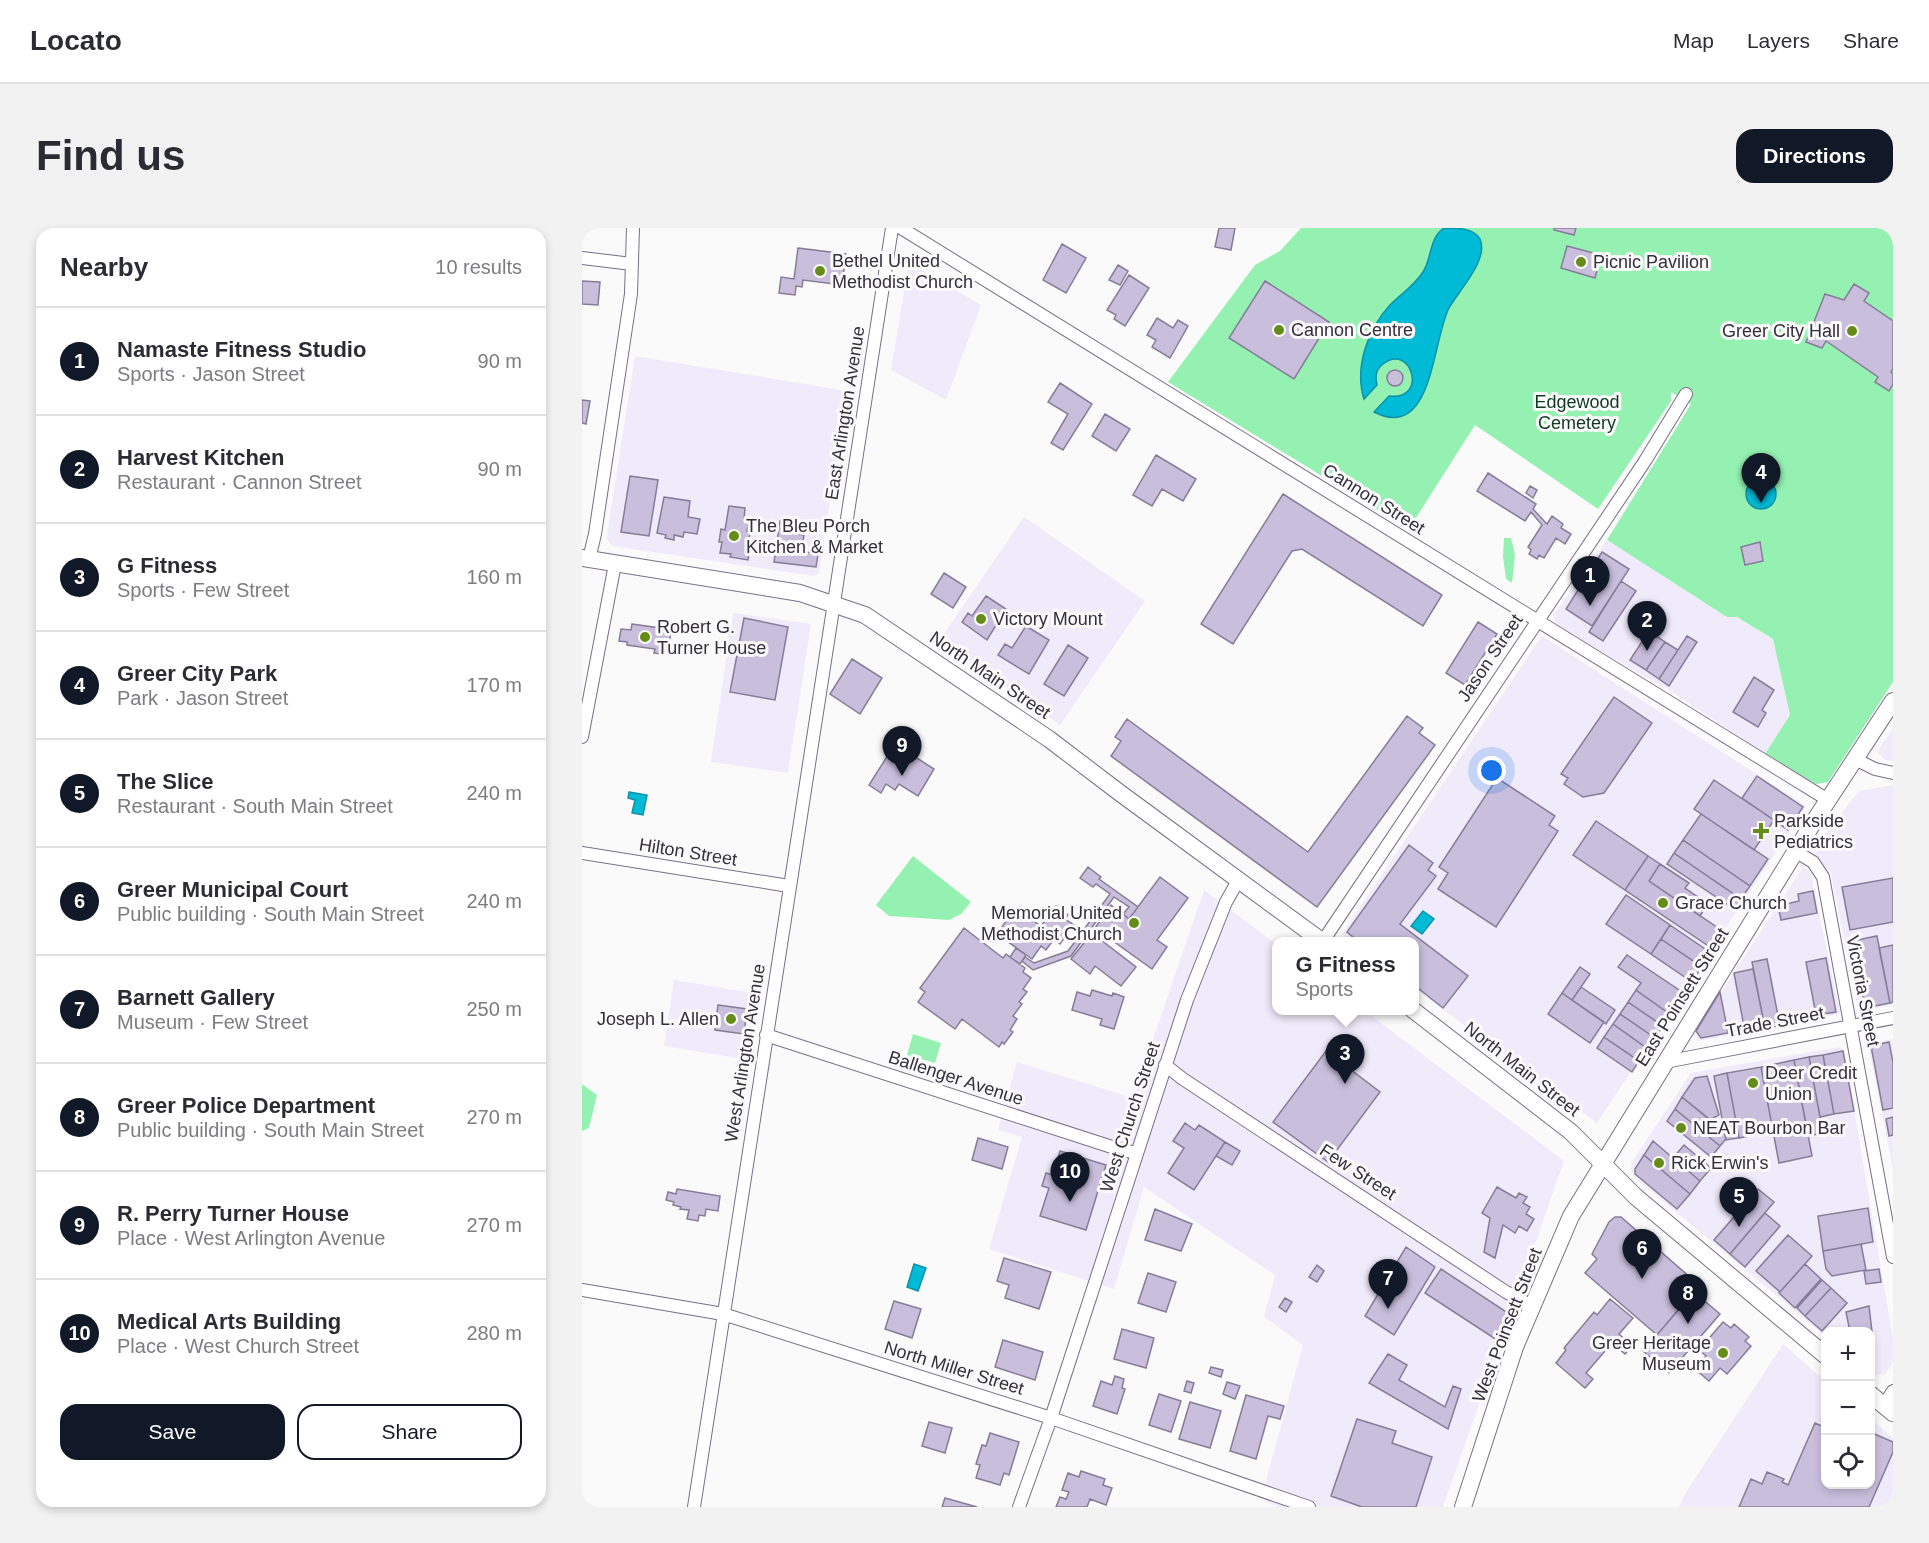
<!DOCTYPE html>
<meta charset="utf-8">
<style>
body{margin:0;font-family:Arial,sans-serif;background:#f2f2f3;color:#2b2b33}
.controls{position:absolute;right:18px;bottom:18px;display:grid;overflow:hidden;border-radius:12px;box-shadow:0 3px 9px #0003}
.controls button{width:54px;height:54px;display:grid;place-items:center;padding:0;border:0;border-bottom:2px solid #e1e1e2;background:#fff;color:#2b2b33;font:30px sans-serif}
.you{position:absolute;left:910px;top:543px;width:21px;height:21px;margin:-15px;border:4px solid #fff;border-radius:50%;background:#1a73e8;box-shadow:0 0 0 9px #1a73e833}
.badge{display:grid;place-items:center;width:39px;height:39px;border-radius:50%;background:#111827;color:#fff;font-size:20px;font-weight:700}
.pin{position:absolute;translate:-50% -50px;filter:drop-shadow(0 2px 3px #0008)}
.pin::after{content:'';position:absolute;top:32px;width:21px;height:18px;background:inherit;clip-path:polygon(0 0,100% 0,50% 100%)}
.popup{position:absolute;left:690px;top:709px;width:147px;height:78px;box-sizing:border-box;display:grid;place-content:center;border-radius:12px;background:#fff;filter:drop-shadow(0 2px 4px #0005);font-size:20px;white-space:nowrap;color:#7c7c81}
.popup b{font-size:22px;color:#2b2b33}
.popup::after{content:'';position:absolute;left:50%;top:100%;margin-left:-12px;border:12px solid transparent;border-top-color:#fff}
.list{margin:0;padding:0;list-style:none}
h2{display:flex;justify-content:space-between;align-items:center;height:78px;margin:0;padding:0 24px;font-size:26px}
h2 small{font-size:20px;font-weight:400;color:#7c7c81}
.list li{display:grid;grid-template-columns:39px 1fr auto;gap:18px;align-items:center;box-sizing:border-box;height:108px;padding:0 24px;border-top:2px solid #e1e1e2}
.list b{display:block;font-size:22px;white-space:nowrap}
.list p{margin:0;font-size:20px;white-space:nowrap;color:#7c7c81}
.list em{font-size:20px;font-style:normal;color:#7c7c81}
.actions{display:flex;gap:12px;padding:18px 24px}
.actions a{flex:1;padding:14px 0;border:2px solid #111827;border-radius:18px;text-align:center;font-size:21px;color:#111827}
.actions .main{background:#111827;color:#fff}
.icon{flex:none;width:33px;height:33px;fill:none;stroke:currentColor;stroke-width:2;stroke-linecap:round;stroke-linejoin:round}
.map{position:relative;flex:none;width:1311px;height:1279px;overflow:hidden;border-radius:18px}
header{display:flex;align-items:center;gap:36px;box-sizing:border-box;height:84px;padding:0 30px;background:#fff;border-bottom:2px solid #e1e1e2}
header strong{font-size:28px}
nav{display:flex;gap:33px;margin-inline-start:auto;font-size:21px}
.intro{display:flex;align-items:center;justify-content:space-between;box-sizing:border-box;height:144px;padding:0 36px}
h1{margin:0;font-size:42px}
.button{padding:15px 27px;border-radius:18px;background:#111827;color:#fff;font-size:21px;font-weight:700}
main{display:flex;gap:36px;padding:0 36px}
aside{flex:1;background:#fff;border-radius:18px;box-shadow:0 3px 9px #0003}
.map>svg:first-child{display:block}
.built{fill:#f0ebfa}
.green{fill:#95f1b2}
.water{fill:#00bbd6;stroke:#0f91a8;stroke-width:1.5}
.building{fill:#c9bfdd;stroke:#867c98;stroke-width:1.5}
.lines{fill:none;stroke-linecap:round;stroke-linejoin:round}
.minor-casing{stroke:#786f89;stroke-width:14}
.secondary-casing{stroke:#786f89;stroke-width:18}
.minor{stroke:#fff;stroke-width:12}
.secondary{stroke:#fff;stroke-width:16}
.poi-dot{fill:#658c18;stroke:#fafafa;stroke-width:2}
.labels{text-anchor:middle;stroke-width:6;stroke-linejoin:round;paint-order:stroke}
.poi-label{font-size:18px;fill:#332f3b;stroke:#fafafa;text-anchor:start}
.park-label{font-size:18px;fill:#113920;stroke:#fafafa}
.street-label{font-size:18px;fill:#332f3b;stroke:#fafafa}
</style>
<header>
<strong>Locato</strong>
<nav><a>Map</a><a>Layers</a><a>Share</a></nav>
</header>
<div class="intro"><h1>Find us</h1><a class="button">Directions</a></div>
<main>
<aside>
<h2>Nearby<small>10 results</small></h2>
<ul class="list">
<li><span class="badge">1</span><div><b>Namaste Fitness Studio</b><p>Sports · Jason Street</p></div><em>90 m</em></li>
<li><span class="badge">2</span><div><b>Harvest Kitchen</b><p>Restaurant · Cannon Street</p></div><em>90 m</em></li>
<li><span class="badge">3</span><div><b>G Fitness</b><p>Sports · Few Street</p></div><em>160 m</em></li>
<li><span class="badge">4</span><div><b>Greer City Park</b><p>Park · Jason Street</p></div><em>170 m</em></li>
<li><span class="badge">5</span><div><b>The Slice</b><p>Restaurant · South Main Street</p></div><em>240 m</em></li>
<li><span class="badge">6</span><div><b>Greer Municipal Court</b><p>Public building · South Main Street</p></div><em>240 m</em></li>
<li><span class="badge">7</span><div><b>Barnett Gallery</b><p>Museum · Few Street</p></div><em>250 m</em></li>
<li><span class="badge">8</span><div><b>Greer Police Department</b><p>Public building · South Main Street</p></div><em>270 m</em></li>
<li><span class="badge">9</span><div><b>R. Perry Turner House</b><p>Place · West Arlington Avenue</p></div><em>270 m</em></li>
<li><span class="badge">10</span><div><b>Medical Arts Building</b><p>Place · West Church Street</p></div><em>280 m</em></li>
</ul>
<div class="actions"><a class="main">Save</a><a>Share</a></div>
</aside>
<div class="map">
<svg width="1311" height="1279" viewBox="0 0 1311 1279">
<rect width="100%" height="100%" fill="#fafafa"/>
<!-- built -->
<path class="built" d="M327,34L399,77L364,172L309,142Z
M53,128L265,163L237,345L232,348L30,318L25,311L26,300Z
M442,289L563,373L478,497L357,413Z
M1025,312L1145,389H1155L1191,411L1208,487L1183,526L1090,464L973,397L971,388Z
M151,385L229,396L206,545L129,534Z
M960,408L1224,578L1015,895L832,760V714L770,713L760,706Z
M1311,500V533H1310L1303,532L1295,524Z
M1311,557V777L1284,782L1274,772L1249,645L1232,628L1244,605L1277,563Z
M1221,639L1228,643L1258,784L1254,787L1116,813L1111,807Z
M622,662L694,716V782L783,783L982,933L861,1279H696L679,1271L721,1117L682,1089L693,1047L562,959L532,1061L407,1021L440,909L416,902L435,834L551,870Z
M92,752L170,765L161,831L82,818Z
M1311,811V940L1287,820L1289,815Z
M1257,819L1262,822L1311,1111V1132L1309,1138L1302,1147L1289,1146L1288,1104H1244L1243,1108L1052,949L1049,941L1050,934L1109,845Z
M1201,1116L1243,1153L1244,1256H1288L1289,1191L1311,1210V1279H1097L1103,1266Z"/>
<!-- green -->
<path class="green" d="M719,0H1311V454L1246,554L1234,556L1183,526L1208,487L1191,411L1155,389H1145L1025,312L1109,176L1089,164V173L1016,281L893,197L827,301L586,154L673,37L698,23Z
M922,310H929L933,326L930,355L924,351L921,329Z
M331,628L389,674L379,686L367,692L307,688L294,677Z
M331,806L359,815L353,835L325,827Z
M0,856L15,867L7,900L0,903Z"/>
<!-- water -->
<path class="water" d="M862,0C876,0 892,0 898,11C907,32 877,62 867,80C850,113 851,214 792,184L807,168C847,173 829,114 801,136C794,141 793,149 795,157L782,171C772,139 786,101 808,77C819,66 832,58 841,44C850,30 847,10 862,0Z
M1164 266a15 15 0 1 1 30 0a15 15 0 1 1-30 0Z
M47,564L65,567L61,587L50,585L53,572L46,570Z
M841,683L852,691L840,706L829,698Z
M332,1036L344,1040L336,1063L325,1059Z"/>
<!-- building -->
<path class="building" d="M637,0H653L649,22L633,19Z
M972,0H994L992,7L972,2Z
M480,16L504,30L484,65L461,52Z
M985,18L1019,27L1013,50L979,40Z
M216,20L264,26L260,57L221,52L220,59L214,58L213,67L197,65L199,49L212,51Z
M536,37L546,43L538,57L527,52Z
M547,47L567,60L543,98L532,91L534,87L525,82Z
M0,53L18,54L16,77L0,76Z
M683,53L747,94L712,151L647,110Z
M1272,56L1287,65L1282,73L1311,93V141L1309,144L1311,146V156L1307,163L1293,154L1296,149L1244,113L1240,120L1224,114L1243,66L1262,72Z
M575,90L591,100L596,92L606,98L588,130L570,119L574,112L565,107Z
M805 150a8 8 0 1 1 16 0a8 8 0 1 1-16 0Z
M478,155L510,176L481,222L469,215L486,186L466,174Z
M0,172L8,173L4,196L0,195Z
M523,186L548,201L534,223L510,208Z
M574,227L614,251L601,273L580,261L570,278L551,267Z
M906,245L954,276L951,281L963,294L965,296L970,288L981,296L979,300L989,306L983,316L974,310L962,330L957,327L955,331L947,326L949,322L946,319L960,297L949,284L943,293L895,263Z
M48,248L76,252L67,308L39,304Z
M948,258L955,262L951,270L944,265Z
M701,266L860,367L841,398L720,321L710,323L651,416L619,396Z
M82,269L108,273L106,289L118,291L115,306L102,304L101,309L92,307V312L83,310L84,307L75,305Z
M147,278L163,280L162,291L167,292L165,303H168L167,313H169L166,332L148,329L149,326L138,325L140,314H137L139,301L143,302Z
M198,293L210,295L209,305L222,307L219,323L236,326L234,339L192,334Z
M1178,314L1181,333L1163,337L1159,319Z
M1020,324L1047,341L1010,398L984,381Z
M362,345L384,359L371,380L349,366Z
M1039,353L1054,363L1021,413L1007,404Z
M404,368L424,381L405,412L380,394L386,385L390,388Z
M162,390L206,399L193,472L148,464Z
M896,394L915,406L883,457L864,445Z
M50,396L78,400V403L89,405L86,419H81L80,426L72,425L73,421L45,417V414L37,413L39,401L49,402Z
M444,398L467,412L447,446L416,427L423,416L430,420Z
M1067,403L1083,414L1064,442L1048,432Z
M1105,408L1115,414L1087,458L1077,451Z
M1083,414L1096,422L1077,451L1064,442Z
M486,417L506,430L482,468L462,456Z
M270,431L300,450L278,486L248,466Z
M1172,449L1192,462L1180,482L1184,485L1176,499L1151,484Z
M1032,469L1070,495L1022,565L1001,569L982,556L986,550L979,546Z
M825,488L841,500L837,505L853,517L735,679L529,528L539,513L533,509L545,491L726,624Z
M313,516L352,541L336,568L317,556L313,562L304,556L299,565L287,557Z
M1175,548L1221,579L1206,602L1160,570Z
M915,550L973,588L967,597L976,603L914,699L856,661L866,645L857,639Z
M1132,552L1192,592L1172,622L1112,581Z
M1119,586L1186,631L1168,658L1101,612Z
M1014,593L1066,628L1043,662L991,627Z
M1101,612L1168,658L1159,671L1092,625Z
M827,617L851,635L846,642L854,648L818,696L886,748L861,780L832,757V714H777L765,704Z
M1092,625L1159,671L1152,681L1085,636Z
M1066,628L1078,636L1067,653L1142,704L1131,721L1043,662Z
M1078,636L1107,655L1103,660L1126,676L1118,688L1067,653Z
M506,639L519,649L517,651L556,679L547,691L541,686L547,679L532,669L489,728L451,742L440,733L443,729L452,735L486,723L528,666L514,656L511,659L498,650Z
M578,649L606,670L575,712L585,719L570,741L513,700L529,677L547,691Z
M1311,650V694L1268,702L1260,659Z
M1231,663L1235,685L1199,692L1196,678L1217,673L1216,666Z
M1044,667L1088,697L1069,726L1024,696Z
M474,678L486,687L483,691L492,697L478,716L472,711L464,722L459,718L450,731L415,706L433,680L459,698Z
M1088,697L1129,725L1120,739L1079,711Z
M382,700L421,730L424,726L428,729L443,740L441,744L449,750L441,761L445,764L437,774L440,776L431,788L435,791L428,802L431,804L422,816L420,814L417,819L380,791L373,801L336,774L343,764L338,760Z
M510,705L554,739L539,758L513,738L508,746L489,731Z
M1295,708L1308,775L1283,780L1270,713Z
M1079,711L1120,739L1110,754L1069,726Z
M1311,717V774L1308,775L1297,720Z
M434,720L444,727L438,736L428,729Z
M1045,727L1103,766L1089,787L1054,762L1059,755L1036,739Z
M1244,730L1254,784L1234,787L1224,734Z
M1185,731L1198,798L1183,800L1170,734Z
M998,739L1008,746L990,772L980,765Z
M1171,741L1183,800L1163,804L1152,745Z
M999,759L1033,782L1024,796L990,772Z
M510,762L530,768L531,765L542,769L532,801L518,797L520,791L490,782L495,764L508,768Z
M1054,762L1089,787L1081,798L1046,774Z
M1138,764L1146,805L1119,810L1114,803Z
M980,765L1022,794L1008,815L966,786Z
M1046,774L1081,798L1073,810L1038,786Z
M136,777L165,781L162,806L133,802Z
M1038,786L1073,810L1066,821L1031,796Z
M1031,796L1066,821L1057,833L1022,809Z
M1022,809L1057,833L1050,844L1015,820Z
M1307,814L1311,834V880L1301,882L1289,818Z
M744,823L798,864L746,934L691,894Z
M1261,823L1272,883L1252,886L1241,827Z
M1241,827L1252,886L1238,889L1227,829Z
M1227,829L1241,905L1226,908L1212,832Z
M1212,832L1230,928L1197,935L1179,839Z
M1179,839L1191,903L1157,910L1145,845Z
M1145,845L1157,910L1144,912L1132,848Z
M1125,848L1137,887L1128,892L1100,869L1113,850Z
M1100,869L1142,903L1144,911L1138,918L1093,881Z
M1093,881L1138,918L1129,929L1085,893Z
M1311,889V907L1307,908L1304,891Z
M603,895L613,902L617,897L643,914L612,962L586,945L602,920L591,913Z
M396,910L426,919L420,941L390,932Z
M1071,913L1118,953L1108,966L1062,927Z
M643,914L658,923L650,937L634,928Z
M1102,917L1129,940L1118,953L1091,930Z
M478,923L524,937L504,1002L458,988L467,960L460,958L464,945L471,947Z
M1062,927L1108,966L1095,981L1053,946V941Z
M915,959L934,970L937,965L945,969L941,975L948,979L944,986L952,991L945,1003L937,998L933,1005L921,997L913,1030L902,1024L908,990L900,985Z
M95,961L138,968L136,983L124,981L123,988L117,987L116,993L105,991L107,982L98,981L99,979L91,977L92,974L84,972L86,964L94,966Z
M1176,961L1192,974L1148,1026L1132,1012Z
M1286,980L1291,1014L1241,1023L1236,988Z
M573,981L610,996L599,1023L563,1012Z
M1183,985L1198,998L1163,1039L1148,1026Z
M1033,989H1039L1117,1057L1075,1107L1003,1045L1015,1031L1010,1026L1027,994Z
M1206,1007L1230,1028L1198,1064L1174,1043Z
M1279,1016L1284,1042L1250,1048L1244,1041L1241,1023Z
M824,1019L853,1039L812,1107L783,1088Z
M422,1030L469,1044L457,1081L423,1070L427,1057L415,1053Z
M1223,1036L1239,1051L1213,1080L1197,1065Z
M735,1037L742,1043L735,1054L727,1049Z
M859,1041L926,1085L918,1114L843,1065Z
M1297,1041L1299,1054L1284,1056L1282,1043Z
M566,1045L594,1054L584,1084L556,1075Z
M1240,1052L1249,1060L1223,1088L1215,1080Z
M1249,1060L1265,1075L1240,1103L1223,1088Z
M1112,1064L1138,1086L1087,1145L1061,1123Z
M703,1070L710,1074L704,1084L697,1079Z
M1028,1071L1051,1090L1037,1106L1050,1118L1043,1126L1030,1115L1004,1145L1011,1151L1003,1160L974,1135L984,1122L982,1120L1012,1084L1015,1087Z
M312,1073L339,1081L330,1110L303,1101Z
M1287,1078L1291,1112L1288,1115V1104H1268L1264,1084Z
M1141,1094L1149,1100L1152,1096L1167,1109L1163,1113L1169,1118L1145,1146L1138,1140L1127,1153L1113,1141L1124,1128L1117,1122Z
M540,1101L572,1110L564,1140L532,1131Z
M421,1112L461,1124L453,1152L413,1139Z
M806,1126L825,1137L817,1152L863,1179L871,1158L879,1161L866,1201L787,1155Z
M629,1139L641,1142L639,1149L627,1145Z
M533,1148L542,1151L540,1160L543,1161L535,1186L511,1178L519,1153L530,1157Z
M605,1153L612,1155L609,1165L602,1163Z
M645,1154L658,1158L653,1171L641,1166Z
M577,1166L599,1173L589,1204L567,1197Z
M664,1167L702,1178L698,1191L686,1188L674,1231L648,1223Z
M608,1174L639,1183L628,1220L597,1211Z
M775,1191L814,1203L810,1215L850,1229L834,1279H780L749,1268Z
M347,1194L370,1200L363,1225L340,1218Z
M1233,1195L1244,1200V1256H1288V1204L1311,1214V1224L1287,1279H1157L1169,1251L1180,1256L1185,1244L1202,1251L1200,1254L1206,1257Z
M408,1205L437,1214L427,1247L422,1245L418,1257L394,1250L398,1237L394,1236L400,1217L404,1218Z
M499,1243L523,1251L521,1257L530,1260L524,1277L508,1271L505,1279H474L478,1269L484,1271L487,1264L480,1262L486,1245L497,1249Z
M363,1270L395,1279H360Z"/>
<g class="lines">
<defs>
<path id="minor" d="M319,0L1246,572
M0,30L50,36
M7,331L13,306L49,66L51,0
M0,509L33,336
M1273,531L1293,541L1311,545
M1213,623L1231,634L1241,649L1311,1029
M0,625L207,658
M741,713L1063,233L1104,166
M184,807L533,920L554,925
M1083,834L1311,790
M583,837L601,851L924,1064L950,1078
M0,1062L141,1086L469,1190L727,1279
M1302,1177L1311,1163
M112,1279L310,0
M437,1279L469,1190L605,772L644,674L657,651"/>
<path id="secondary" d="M0,330L218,365L283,387L467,511L538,565L741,714
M831,782L989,904L1054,969L1244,1128
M1288,1166L1311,1185
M881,1279L933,1119L989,988L1231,595L1311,473"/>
</defs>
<!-- minor casing -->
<use href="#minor" class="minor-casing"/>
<!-- secondary casing -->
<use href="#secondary" class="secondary-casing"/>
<!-- minor -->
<use href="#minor" class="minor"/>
<!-- secondary -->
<use href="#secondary" class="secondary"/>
</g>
<!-- markers -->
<g class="poi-dot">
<circle cx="999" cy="34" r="6"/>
<circle cx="238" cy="43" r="6"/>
<circle cx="697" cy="102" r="6"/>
<circle cx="1270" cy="103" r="6"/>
<circle cx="152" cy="308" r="6"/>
<circle cx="399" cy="391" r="6"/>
<circle cx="63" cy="409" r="6"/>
<path d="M1176 594h6v6h6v6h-6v6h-6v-6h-6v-6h6z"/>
<circle cx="1081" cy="675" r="6"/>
<circle cx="552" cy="695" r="6"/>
<circle cx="149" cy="791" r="6"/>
<circle cx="1171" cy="855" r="6"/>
<circle cx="1099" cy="900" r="6"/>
<circle cx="1077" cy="935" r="6"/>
<circle cx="1141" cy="1125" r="6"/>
</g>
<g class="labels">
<!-- poi labels -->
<g class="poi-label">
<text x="250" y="39">Bethel United<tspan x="250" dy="21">Methodist Church</tspan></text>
<text x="1011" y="40">Picnic Pavilion</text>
<text x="709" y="108">Cannon Centre</text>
<text x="1258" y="109" text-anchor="end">Greer City Hall</text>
<text x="164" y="304">The Bleu Porch<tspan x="164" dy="21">Kitchen &amp; Market</tspan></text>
<text x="411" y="397">Victory Mount</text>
<text x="75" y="405">Robert G.<tspan x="75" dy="21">Turner House</tspan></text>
<text x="1192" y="599">Parkside<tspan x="1192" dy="21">Pediatrics</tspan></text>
<text x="1093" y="681">Grace Church</text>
<text x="540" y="691" text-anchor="end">Memorial United<tspan x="540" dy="21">Methodist Church</tspan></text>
<text x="137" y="797" text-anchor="end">Joseph L. Allen</text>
<text x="1183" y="851">Deer Credit<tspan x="1183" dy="21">Union</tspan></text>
<text x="1111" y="906">NEAT Bourbon Bar</text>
<text x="1089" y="941">Rick Erwin's</text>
<text x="1129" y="1121" text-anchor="end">Greer Heritage<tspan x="1129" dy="21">Museum</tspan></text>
</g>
<!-- park labels -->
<g class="park-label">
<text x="995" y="180">Edgewood<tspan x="995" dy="21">Cemetery</tspan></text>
</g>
<!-- street labels -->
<g class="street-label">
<text transform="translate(263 185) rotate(-81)" y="6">East Arlington Avenue</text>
<text transform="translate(792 271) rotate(32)" y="6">Cannon Street</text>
<text transform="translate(908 430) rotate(-56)" y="6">Jason Street</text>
<text transform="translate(408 447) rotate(34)" y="6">North Main Street</text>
<text transform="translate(106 624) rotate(9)" y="6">Hilton Street</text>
<text transform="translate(1281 763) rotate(79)" y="6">Victoria Street</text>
<text transform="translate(1100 769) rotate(-58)" y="6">East Poinsett Street</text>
<text transform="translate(1193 794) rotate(-11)" y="6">Trade Street</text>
<text transform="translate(163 825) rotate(-81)" y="6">West Arlington Avenue</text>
<text transform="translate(940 841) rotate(38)" y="6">North Main Street</text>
<text transform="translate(374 850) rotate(18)" y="6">Ballenger Avenue</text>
<text transform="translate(548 889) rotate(-72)" y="6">West Church Street</text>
<text transform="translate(776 944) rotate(33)" y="6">Few Street</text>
<text transform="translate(925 1097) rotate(-69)" y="6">West Poinsett Street</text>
<text transform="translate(372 1140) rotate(17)" y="6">North Miller Street</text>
</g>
</g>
</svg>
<div class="controls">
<button>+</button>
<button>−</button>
<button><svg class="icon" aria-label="locate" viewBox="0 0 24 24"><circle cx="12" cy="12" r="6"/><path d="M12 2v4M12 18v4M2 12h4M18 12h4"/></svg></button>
</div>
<div class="you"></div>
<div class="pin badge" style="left:1008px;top:378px">1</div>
<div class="pin badge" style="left:1065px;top:423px">2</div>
<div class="pin badge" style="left:763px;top:856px">3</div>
<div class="popup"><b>G Fitness</b>Sports</div>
<div class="pin badge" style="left:1179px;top:275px">4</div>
<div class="pin badge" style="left:1157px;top:999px">5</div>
<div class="pin badge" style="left:1060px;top:1051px">6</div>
<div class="pin badge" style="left:806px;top:1081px">7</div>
<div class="pin badge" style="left:1106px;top:1096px">8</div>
<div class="pin badge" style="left:320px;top:548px">9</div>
<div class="pin badge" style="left:488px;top:974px">10</div>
</div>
</main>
